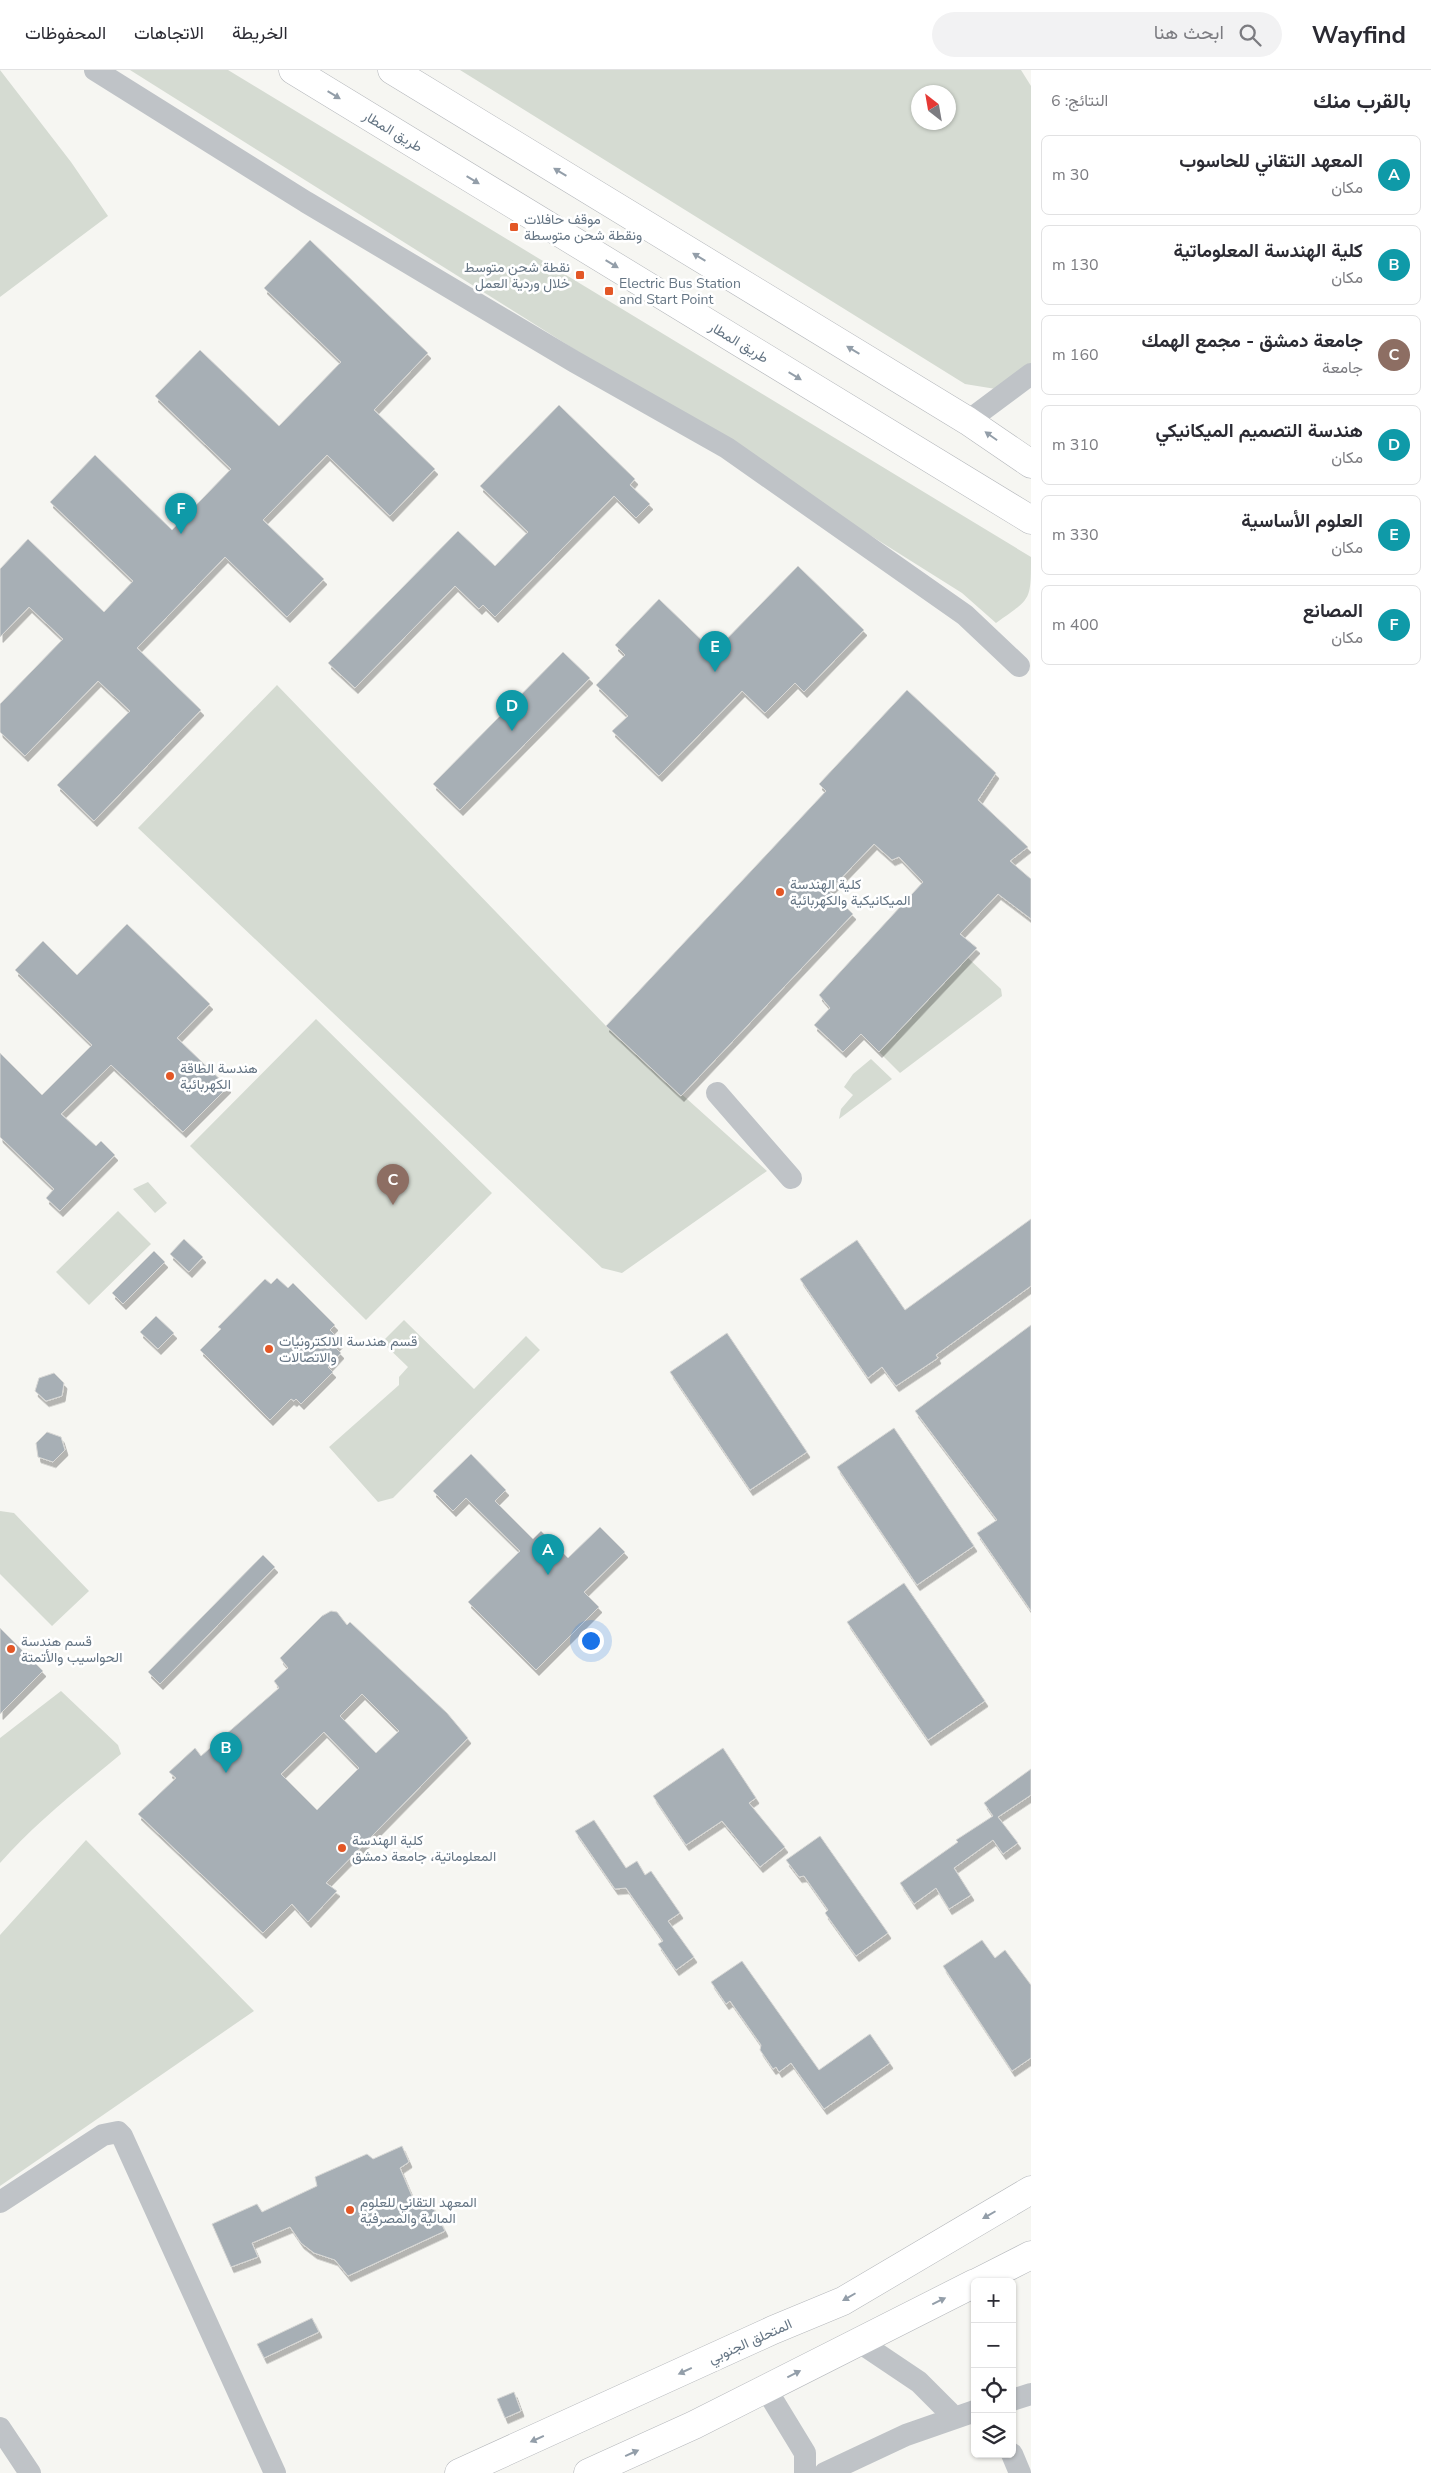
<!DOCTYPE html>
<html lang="ar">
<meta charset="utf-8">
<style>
body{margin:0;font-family:"Nunito Sans",Vazirmatn,sans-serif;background:#f2f2f3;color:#2b2b33;direction:rtl}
.controls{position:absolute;right:15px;bottom:15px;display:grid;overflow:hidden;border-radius:8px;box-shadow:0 1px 4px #0004}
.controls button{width:45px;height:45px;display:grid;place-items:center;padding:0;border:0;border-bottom:1px solid #e1e1e2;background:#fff;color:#2b2b33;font:25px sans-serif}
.compass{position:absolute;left:911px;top:15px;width:45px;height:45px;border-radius:50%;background:#fff;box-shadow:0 1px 4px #0004;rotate:329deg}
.you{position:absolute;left:590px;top:1570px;width:18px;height:18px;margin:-12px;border:4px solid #fff;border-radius:50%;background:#1a73e8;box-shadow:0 0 0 8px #1a73e833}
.badge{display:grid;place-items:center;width:32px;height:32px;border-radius:50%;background:#e35726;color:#fff;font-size:16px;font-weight:700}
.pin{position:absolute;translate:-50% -41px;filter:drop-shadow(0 1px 2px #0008)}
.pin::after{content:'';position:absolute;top:26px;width:18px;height:15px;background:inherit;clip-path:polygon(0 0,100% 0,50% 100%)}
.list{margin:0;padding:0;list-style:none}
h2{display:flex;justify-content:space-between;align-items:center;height:65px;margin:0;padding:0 20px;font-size:21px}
h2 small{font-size:16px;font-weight:400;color:#7c7c81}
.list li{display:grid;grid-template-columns:32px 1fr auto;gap:15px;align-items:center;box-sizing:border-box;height:80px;margin:0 10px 10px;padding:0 10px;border:1px solid #e1e1e2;border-radius:8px}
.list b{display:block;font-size:19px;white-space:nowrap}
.list p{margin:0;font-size:16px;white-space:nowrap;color:#7c7c81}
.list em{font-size:16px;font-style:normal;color:#7c7c81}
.icon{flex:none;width:28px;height:28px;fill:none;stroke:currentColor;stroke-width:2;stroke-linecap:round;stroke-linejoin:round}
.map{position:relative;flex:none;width:1031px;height:2403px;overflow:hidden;direction:ltr}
header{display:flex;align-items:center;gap:30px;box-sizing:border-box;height:70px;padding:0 25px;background:#fff;border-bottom:1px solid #e1e1e2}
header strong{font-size:24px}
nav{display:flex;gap:28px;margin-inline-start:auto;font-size:18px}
.search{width:350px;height:45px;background:#f2f2f3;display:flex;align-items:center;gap:12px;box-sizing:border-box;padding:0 18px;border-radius:28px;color:#7c7c81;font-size:19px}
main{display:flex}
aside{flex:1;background:#fff}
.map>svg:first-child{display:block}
.green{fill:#d5dbd2;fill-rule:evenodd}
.building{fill:#a7afb5;stroke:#d7d7d5;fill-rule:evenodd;filter:url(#shadow)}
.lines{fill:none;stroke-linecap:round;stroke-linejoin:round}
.highway-casing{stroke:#b4b7bb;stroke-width:29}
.minor{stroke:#bfc3c7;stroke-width:22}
.highway{stroke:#fff;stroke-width:28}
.oneway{fill:#939ea9}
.poi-dot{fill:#e35726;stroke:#fff;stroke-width:2}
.labels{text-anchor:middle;stroke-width:5;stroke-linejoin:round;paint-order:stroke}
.street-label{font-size:14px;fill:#657584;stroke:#fff}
.poi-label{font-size:14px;fill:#657584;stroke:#fff;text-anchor:start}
</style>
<header>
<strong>Wayfind</strong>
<div class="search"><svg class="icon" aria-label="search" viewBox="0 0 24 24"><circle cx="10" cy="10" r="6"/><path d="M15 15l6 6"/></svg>ابحث هنا</div>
<nav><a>الخريطة</a><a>الاتجاهات</a><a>المحفوظات</a></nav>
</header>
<main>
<aside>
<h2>بالقرب منك<small>النتائج: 6</small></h2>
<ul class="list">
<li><span class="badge" style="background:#0f9aa8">A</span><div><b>المعهد التقاني للحاسوب</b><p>مكان</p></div><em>30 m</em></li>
<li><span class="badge" style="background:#0f9aa8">B</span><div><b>كلية الهندسة المعلوماتية</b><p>مكان</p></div><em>130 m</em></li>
<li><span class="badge" style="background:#8d6e63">C</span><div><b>جامعة دمشق - مجمع الهمك</b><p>جامعة</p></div><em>160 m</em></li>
<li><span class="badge" style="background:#0f9aa8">D</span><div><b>هندسة التصميم الميكانيكي</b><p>مكان</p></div><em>310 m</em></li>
<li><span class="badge" style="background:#0f9aa8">E</span><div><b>العلوم الأساسية</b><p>مكان</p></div><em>330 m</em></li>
<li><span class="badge" style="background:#0f9aa8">F</span><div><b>المصانع</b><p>مكان</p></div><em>400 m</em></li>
</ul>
</aside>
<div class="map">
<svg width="1031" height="2403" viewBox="0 0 1031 2403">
<defs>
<filter id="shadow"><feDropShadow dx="3" dy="5.5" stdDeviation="0" flood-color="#0004"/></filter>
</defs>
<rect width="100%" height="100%" fill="#f6f6f2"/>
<!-- green -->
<path class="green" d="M0,0L71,92L108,146L0,227Z
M130,0H228L1031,487C1031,532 1031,528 996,553L962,523Z
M460,0H1021L1031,16V298L1002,320L965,314ZM918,22H948V52H918Z
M277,615L606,956L767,1101L622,1203L602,1198L138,758Z
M967,887L1001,919L1002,926L900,1003L879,982Z
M316,949L492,1123L366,1250L190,1076Z
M871,989L892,1009L839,1049L841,1039L853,1025L844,1017L853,1004Z
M148,1112L167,1133L155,1143L133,1119Z
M118,1141L151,1174L89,1235L56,1202Z
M404,1250L474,1319L526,1266L540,1280L393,1428L378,1432L329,1377L399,1315V1307L408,1297L382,1272Z
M0,1441L14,1443L89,1521L52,1556L0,1504Z
M61,1621L118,1675L121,1684C79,1719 36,1752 0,1793V1668Z
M86,1770L254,1941L0,2116V1865Z"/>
<!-- building -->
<path class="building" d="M310,170L428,283L374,340L435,399L390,446L327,385L263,450L324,509L287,547L225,487L137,578L201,640L94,751L57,715L130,641L98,611L25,686L0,662V634L63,569L29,537L0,567V499L28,469L104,542L133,511L50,432L95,385L172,460L231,399L155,326L200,280L279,356L341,292L264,218Z
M559,335L635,409L630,415L650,434L636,448L614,426L495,547L483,535L479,539L455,516L355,618L328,593L458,461L495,496L528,462L480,416Z
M798,496L864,560L804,622L795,613L765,643L742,621L659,706L612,661L628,646L596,615L625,585L615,575L659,529L714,582Z
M563,582L590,608L460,740L433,714Z
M907,620L996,703L978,730L1028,777L1010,791L1031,809V849L998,824L960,864L977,878L879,982L861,964L843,982L814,955L830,938L819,925L923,812L899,787L892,790L874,774L829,821L853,844L681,1026L606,956L826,721L819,714Z
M127,854L210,934L177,968L228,1017L183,1062L111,995L61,1044L96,1076L101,1071L115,1085L60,1141L46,1128L54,1119L0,1067V983L42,1025L92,975L15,900L43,871L77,905Z
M1031,1149V1216L936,1285L938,1288L896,1316L882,1297L868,1308L800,1209L857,1170L905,1240Z
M184,1169L203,1187L189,1202L170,1184Z
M154,1181L165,1192L123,1234L112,1223Z
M277,1208L288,1218L293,1213L335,1255L330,1260L341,1271L335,1277L341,1283L328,1297L333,1302L301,1334L296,1329L294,1331L291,1329L270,1350L200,1280L221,1259L218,1257L265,1209L271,1214Z
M156,1246L174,1263L158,1279L140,1262Z
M1031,1255V1541L977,1463L997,1450L915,1341Z
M727,1263L807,1382L750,1420L670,1302Z
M54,1303L64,1313L62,1326L46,1331L35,1321L39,1308Z
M894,1358L974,1476L917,1515L837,1397Z
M47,1362L61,1367L65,1380L53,1392L38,1387L36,1373Z
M471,1384L506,1420L495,1431L533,1469L541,1461L568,1488L600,1457L625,1482L584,1522L599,1537L536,1600L468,1532L520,1481L466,1428L453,1441L433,1421Z
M263,1485L275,1497L160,1614L148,1602Z
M904,1513L985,1631L928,1670L847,1552Z
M331,1541L337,1542L347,1555L350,1552L447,1643L468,1668L326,1813L337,1821L308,1852L292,1834L263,1863L138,1744L176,1708L169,1702L195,1678L201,1686L279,1618L274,1611L288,1598L280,1588L322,1546ZM362,1624L399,1661L376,1683L340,1646ZM324,1662L359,1698L317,1740L281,1704Z
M0,1558L43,1601L0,1644Z
M723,1678L756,1728L749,1733L785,1777L760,1797L722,1751L686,1775L653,1726Z
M1031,1699V1725L998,1747L1018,1773L1003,1784L993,1770L954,1798L971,1825L949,1839L936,1818L914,1834L900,1813L958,1772L956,1770L993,1746L984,1733Z
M594,1750L626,1798L637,1791L645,1805L651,1801L680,1843L668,1851L694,1887L676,1900L658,1874L663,1871L626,1818L615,1819L575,1761Z
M820,1766L888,1863L856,1886L825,1843L828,1840L804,1806L799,1807L786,1790Z
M982,1870L995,1888L1005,1880L1031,1915V1988L1012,2001L943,1896Z
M742,1891L819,2000L870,1964L890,1993L824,2039L791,1993L779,2002L776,1997L773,1999L760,1980L761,1975L730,1931L726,1934L711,1912Z
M402,2076L409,2092L400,2098L417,2138L431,2133L445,2161L348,2206L335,2190L314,2183L301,2173L290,2157L252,2173L258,2187L231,2197L212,2154L257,2134L262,2142L317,2116L315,2107L367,2084L373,2089Z
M312,2248L319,2262L264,2288L257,2274Z
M514,2322L521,2341L505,2348L497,2329Z"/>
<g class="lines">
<defs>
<path id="highway" d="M293,0L1031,450
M392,0L968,351L1031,394
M978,2212L1031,2185
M459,2403L773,2260L843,2231L1031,2120
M588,2403L694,2355L975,2213"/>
</defs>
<!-- highway casing -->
<use href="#highway" class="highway-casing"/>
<!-- minor -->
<path class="minor" d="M95,0L306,132L575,292L727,378L965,545L1019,596
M968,351L1031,304
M717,1023L791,1108
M0,2132L103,2065L118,2062L122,2066L275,2403
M858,2271L919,2312L954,2347
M766,2319L805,2383V2403
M1012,2330L1031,2324
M0,2358L30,2403
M1012,2384L1020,2403
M825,2403L906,2365L975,2341"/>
<!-- highway -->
<use href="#highway" class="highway"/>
</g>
<!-- one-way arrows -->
<defs><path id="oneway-solid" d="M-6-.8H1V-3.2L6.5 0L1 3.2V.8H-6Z" transform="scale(1.25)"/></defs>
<g class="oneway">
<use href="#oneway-solid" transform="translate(334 25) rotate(31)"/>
<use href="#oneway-solid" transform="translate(560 102) rotate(-149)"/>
<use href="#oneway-solid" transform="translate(473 110) rotate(31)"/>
<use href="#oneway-solid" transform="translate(699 187) rotate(-149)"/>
<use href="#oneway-solid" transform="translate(612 194) rotate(31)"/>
<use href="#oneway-solid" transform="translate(853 280) rotate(-149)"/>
<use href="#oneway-solid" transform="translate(795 306) rotate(31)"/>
<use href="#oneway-solid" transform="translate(991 366) rotate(-145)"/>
<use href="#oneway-solid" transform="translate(989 2145) rotate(150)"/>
<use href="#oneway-solid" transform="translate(849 2227) rotate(150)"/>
<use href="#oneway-solid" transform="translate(939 2231) rotate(-26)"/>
<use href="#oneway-solid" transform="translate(685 2301) rotate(155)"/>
<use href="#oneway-solid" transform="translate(794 2304) rotate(-27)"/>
<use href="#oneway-solid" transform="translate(537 2369) rotate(156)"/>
<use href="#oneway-solid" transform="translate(632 2383) rotate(-24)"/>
</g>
<!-- markers -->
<g class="poi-dot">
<rect x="509" y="152" width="10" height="10" rx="2.5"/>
<rect x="575" y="200" width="10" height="10" rx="2.5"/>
<rect x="604" y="216" width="10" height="10" rx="2.5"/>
<circle cx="780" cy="822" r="5"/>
<circle cx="170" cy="1006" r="5"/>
<circle cx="269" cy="1279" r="5"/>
<circle cx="11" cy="1579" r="5"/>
<circle cx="342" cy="1778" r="5"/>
<circle cx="350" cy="2140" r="5"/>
</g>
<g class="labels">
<!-- street labels -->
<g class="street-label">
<text transform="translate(393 61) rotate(31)" y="5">طريق المطار</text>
<text transform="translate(739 272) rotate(31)" y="5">طريق المطار</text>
<text transform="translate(750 2271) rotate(-24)" y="5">المتحلق الجنوبي</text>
</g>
<!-- poi labels -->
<g class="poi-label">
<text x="524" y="154">موقف حافلات<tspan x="524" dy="16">ونقطة شحن متوسطة</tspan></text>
<text x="570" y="202" text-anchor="end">نقطة شحن متوسط<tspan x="570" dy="16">خلال وردية العمل</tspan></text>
<text x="619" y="218">Electric Bus Station<tspan x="619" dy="16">and Start Point</tspan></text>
<text x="790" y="819">كلية الهندسة<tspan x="790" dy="16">الميكانيكية والكهربائية</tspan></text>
<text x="180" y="1003">هندسة الطاقة<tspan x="180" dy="16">الكهربائية</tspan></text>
<text x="279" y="1276">قسم هندسة الالكترونيات<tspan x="279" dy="16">والاتصالات</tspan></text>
<text x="21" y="1576">قسم هندسة<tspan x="21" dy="16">الحواسيب والأتمتة</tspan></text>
<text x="352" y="1775">كلية الهندسة<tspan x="352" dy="16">المعلوماتية، جامعة دمشق</tspan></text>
<text x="360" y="2137">المعهد التقاني للعلوم<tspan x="360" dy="16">المالية والمصرفية</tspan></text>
</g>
</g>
</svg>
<div class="controls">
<button>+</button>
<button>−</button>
<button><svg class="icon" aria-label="locate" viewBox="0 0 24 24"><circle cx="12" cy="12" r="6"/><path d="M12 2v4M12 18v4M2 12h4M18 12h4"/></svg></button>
<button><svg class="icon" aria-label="layers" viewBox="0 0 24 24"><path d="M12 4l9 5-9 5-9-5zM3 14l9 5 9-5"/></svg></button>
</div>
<svg class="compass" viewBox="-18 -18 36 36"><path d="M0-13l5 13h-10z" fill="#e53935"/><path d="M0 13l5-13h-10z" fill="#7c7c81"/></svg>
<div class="you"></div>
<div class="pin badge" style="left:548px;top:1505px;background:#0f9aa8">A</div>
<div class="pin badge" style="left:226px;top:1703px;background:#0f9aa8">B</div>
<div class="pin badge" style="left:393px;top:1135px;background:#8d6e63">C</div>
<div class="pin badge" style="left:512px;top:661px;background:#0f9aa8">D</div>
<div class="pin badge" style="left:715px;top:602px;background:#0f9aa8">E</div>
<div class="pin badge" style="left:181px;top:464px;background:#0f9aa8">F</div>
</div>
</main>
